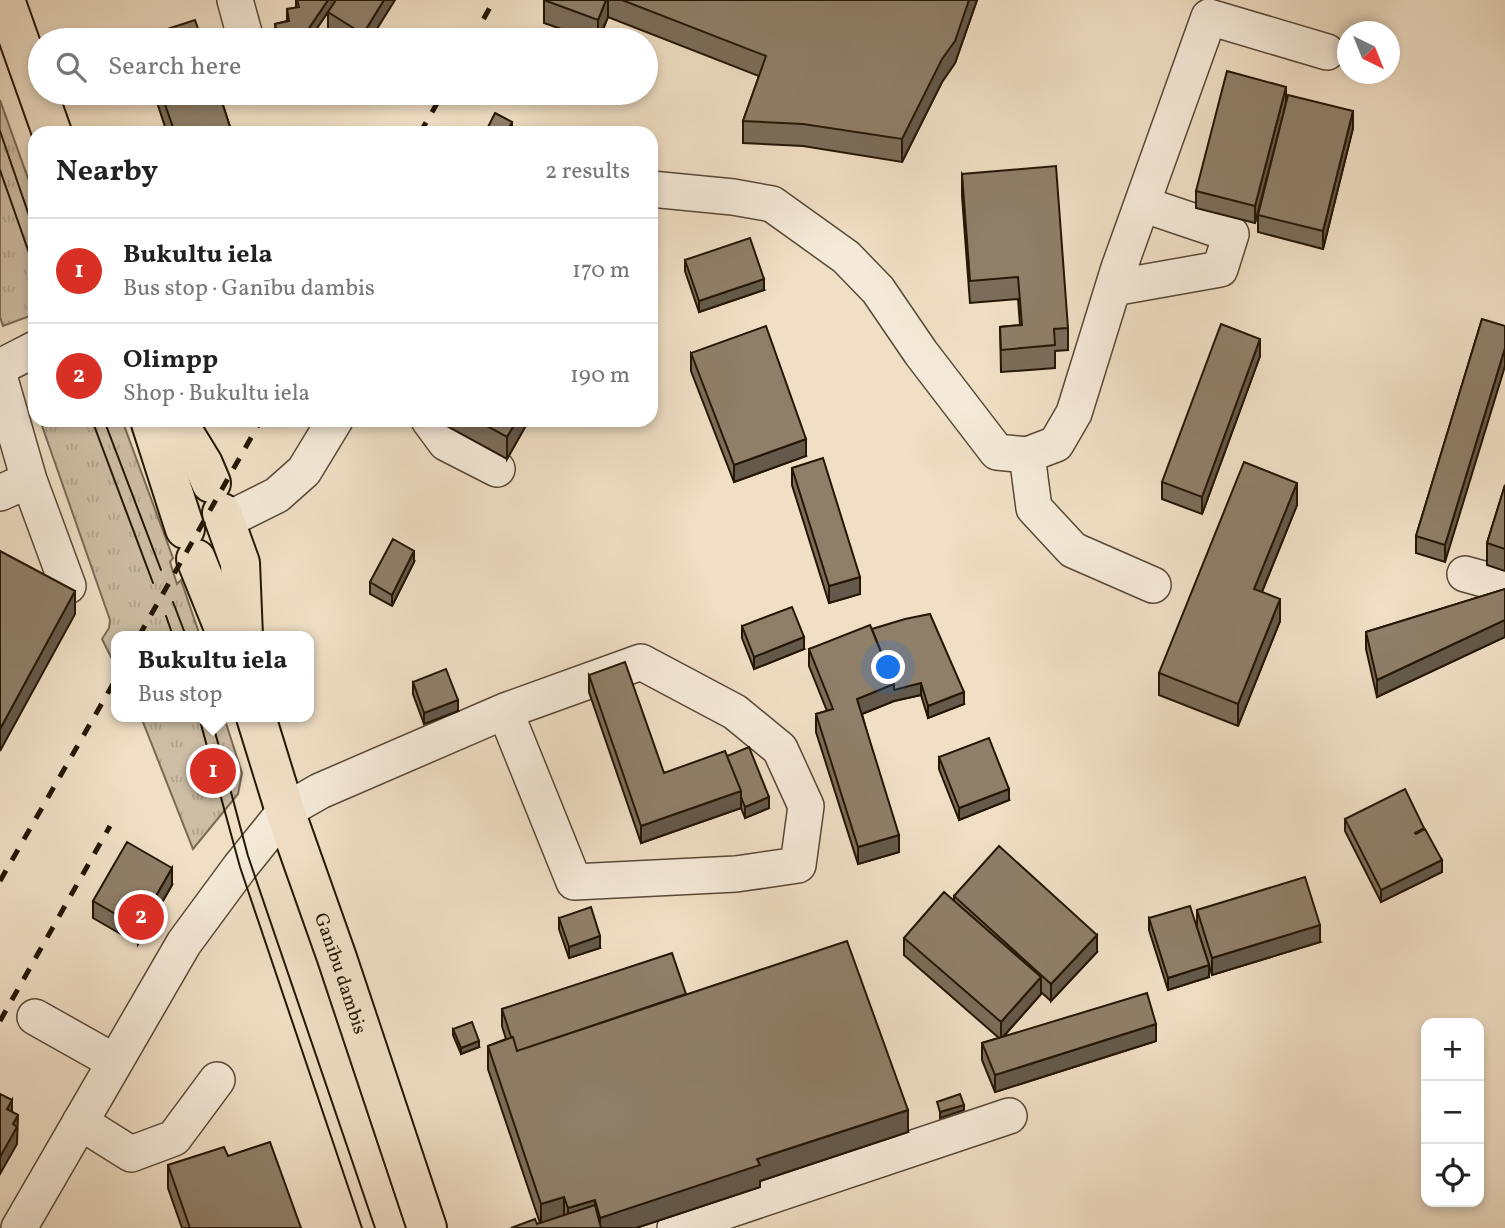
<!DOCTYPE html>
<meta charset="utf-8">
<style>
body{margin:0;font-family:Vollkorn,serif;background:#f2f2f2;color:#222}
.controls{position:absolute;right:21px;bottom:21px;display:grid;overflow:hidden;border-radius:14px;box-shadow:0 4px 10px #0003}
.controls button{width:63px;height:63px;display:grid;place-items:center;padding:0;border:0;border-bottom:2px solid #e0e0e0;background:#fff;color:#222;font:35px sans-serif}
.compass{position:absolute;left:1337px;top:21px;width:63px;height:63px;border-radius:50%;background:#fff;box-shadow:0 4px 10px #0003;rotate:137deg}
.you{position:absolute;left:889px;top:668px;width:24px;height:24px;margin:-18px;border:5px solid #fff;border-radius:50%;background:#1a73e8;box-shadow:0 0 0 10px #1a73e833}
.badge{display:grid;place-items:center;width:46px;height:46px;border-radius:50%;background:#d93025;color:#fff;font-size:23px;font-weight:700}
.pin{position:absolute;translate:-50% -50%;border:4px solid #fff;box-shadow:0 2px 7px #0006}
.popup{position:absolute;left:111px;top:631px;width:203px;height:91px;box-sizing:border-box;display:grid;place-content:center;border-radius:14px;background:#fff;filter:drop-shadow(0 2px 5px #0005);font-size:23px;white-space:nowrap;color:#767676}
.popup b{font-size:26px;color:#222}
.popup::after{content:'';position:absolute;left:50%;top:100%;margin-left:-14px;border:14px solid transparent;border-top-color:#fff}
.list{margin:0;padding:0;list-style:none}
h2{display:flex;justify-content:space-between;align-items:center;height:91px;margin:0;padding:0 28px;font-size:30px}
h2 small{font-size:23px;font-weight:400;color:#767676}
.list li{display:grid;grid-template-columns:46px 1fr auto;gap:21px;align-items:center;box-sizing:border-box;height:105px;padding:0 28px;border-top:2px solid #e0e0e0}
.list b{display:block;font-size:26px;white-space:nowrap}
.list p{margin:0;font-size:23px;white-space:nowrap;color:#767676}
.list em{font-size:23px;font-style:normal;color:#767676}
.icon{flex:none;width:38px;height:38px;fill:none;stroke:currentColor;stroke-width:2;stroke-linecap:round;stroke-linejoin:round}
.map{position:relative;flex:none;width:1505px;height:1228px;overflow:hidden}
.search{position:absolute;background:#fff;box-shadow:0 4px 10px #0003;left:28px;top:28px;width:630px;height:77px;display:flex;align-items:center;gap:18px;box-sizing:border-box;padding:0 24px;border-radius:38px;color:#767676;font-size:26px}
.panel{position:absolute;background:#fff;box-shadow:0 4px 10px #0003;left:28px;top:126px;width:630px;height:301px;border-radius:21px}
.map>svg:first-child{display:block}
.grass{fill:url(#grass-tufts);stroke:#796a54;stroke-width:2}
.lines{fill:none;stroke-linecap:round;stroke-linejoin:round}
.minor-casing{stroke:#584835;stroke-width:38}
.major-casing{stroke:#251605;stroke-width:42}
.minor{stroke:#f5ead9;stroke-width:35}
.major{stroke:#f0dfc5;stroke-width:38}
.tram{stroke:#251605;stroke-width:2}
.rail{stroke:#251605;stroke-width:5;stroke-dasharray:12 12;stroke-linecap:butt}
.wall{fill:#7b6d5a;stroke:#251605;stroke-width:2}
.shaded-wall{fill:#64594a;stroke:#251605;stroke-width:2}
.building{fill:#8f7f69;stroke:#251605;stroke-width:2}
.labels{text-anchor:middle;stroke-width:7;stroke-linejoin:round;paint-order:stroke}
.street-label{font-size:19px;fill:#251605;stroke:#f5ead9}
</style>
<div class="map">
<svg width="1505" height="1228" viewBox="0 0 1505 1228">
<defs>
<pattern id="grass-tufts" width="24" height="20" patternUnits="userSpaceOnUse" patternTransform="scale(1.75)"><rect width="24" height="20" fill="#cdbda4"/><path d="M3 7l-1-3M5 7V3M7 7l1-3M15 17l-1-3M17 17v-4M19 17l1-3" fill="none" stroke="#b0a28c"/></pattern>
</defs>
<rect width="100%" height="100%" fill="#f0dfc5"/>
<filter id="stains"><feTurbulence type="fractalNoise" baseFrequency=".00286" numOctaves="4"/><feColorMatrix values="0 0 0 0 .2 0 0 0 0 .09 0 0 0 0 .02 0 0 0 .5 -.17"/></filter>
<radialGradient id="worn" r=".72"><stop offset=".6" stop-color="#630" stop-opacity="0"/><stop offset="1" stop-color="#630" stop-opacity=".3"/></radialGradient>
<!-- grass -->
<path class="grass" d="M0,100L35,198V314L3,326L0,317Z
M40,420H122L173,558L170,562L177,584L181,580L200,636H117V650L112,659L102,639L109,628L110,620Z
M141,717H224L242,773L238,794L193,849Z"/>
<g class="lines">
<defs>
<path id="minor" d="M235,0L246,40
M651,189L733,197L772,204L846,257L878,290L921,353L997,452L1027,455L1056,444L1074,413L1119,268L1209,17L1327,52
M1113,288L1220,269L1231,234L1142,204
M0,367L35,349
M0,379L29,480L68,586
M429,420L446,443L497,469
M1027,455L1034,508L1073,550L1153,585
M0,493L29,480
M225,521L277,495L304,471L335,420
M1465,574L1505,585
M35,1017L115,1062
M80,1122L131,1154L174,1138L217,1080
M19,1228L184,943L240,867L285,811L320,791L505,711L574,882L736,874L798,865L806,806L780,749L735,712L641,662L505,711
M675,1228L1009,1116"/>
<g id="major">
<path d="M5,0L52,133"/>
<path d="M150,420L185,529"/>
<path d="M176,420L203,464L211,483"/>
<path d="M222,513L240,563L243,636"/>
<path d="M196,559L227,636"/>
<path id="s1" d="M256,717L285,811L337,958L427,1228"/>
</g>
</defs>
<!-- minor casing -->
<use href="#minor" class="minor-casing"/>
<!-- major casing -->
<use href="#major" class="major-casing"/>
<!-- minor -->
<use href="#minor" class="minor"/>
<!-- major -->
<use href="#major" class="major"/>
<!-- tram -->
<path class="tram" d="M0,131L35,233
M0,170L35,270
M92,420L153,583
M104,420L161,570
M173,602L186,636
M166,616L173,636
M199,717L240,867L362,1228
M211,717L248,856L375,1228"/>
<!-- rail -->
<path class="rail" d="M472,40L494,0
M420,133L443,93
M139,636L261,420
M0,881L117,677
M0,1021L110,826"/>
</g>
<!-- wall -->
<path class="wall" d="M296,0H336L309,40H276L275,24L287,21V9L296,8Z
M336,0L370,40H346L328,30V12Z
M544,0H977L955,63L942,82L902,162L803,146L743,143V121L759,76L608,17L599,40H593L544,23Z
M154,93H219L232,133H167Z
M1286,101L1353,128L1323,249L1258,232V215L1272,159L1255,223L1196,208V191Z
M962,174L1068,328V350L1055,351V368L1001,372L1000,327L1020,325L1018,299L970,303L962,196Z
M685,260L764,290L699,312L685,271Z
M1482,319L1445,562L1416,553V536Z
M691,353L806,456L734,482L691,371Z
M1260,356L1202,514L1162,499V482Z
M443,420H529L507,459L443,424Z
M792,468L860,594L829,603L792,485Z
M1505,485V571L1487,565V543Z
M1297,505L1262,592L1280,621L1238,726L1159,695V673Z
M414,562L392,606L370,594V582Z
M1505,589V637L1377,697L1366,649V632Z
M742,626L804,649L754,669L742,638Z
M872,629L964,704L928,718L921,695L894,701L862,714L899,852L858,864L816,732V714L827,711L809,666V649Z
M589,675L664,773L727,756L769,808L745,818L741,808L641,843L589,692Z
M413,682L458,711L424,724L413,694Z
M939,757L1009,800L959,820L939,769Z
M1345,819L1424,830L1442,872L1381,902L1345,831Z
M172,885L138,944L93,918V901Z
M954,896L1097,952L1051,1001L1041,992V994L1004,1036L1156,1041L995,1092L982,1060V1043L999,1038L904,955V938L954,901Z
M1197,910L1320,942L1212,975L1197,927Z
M559,918L600,948L569,958L559,929Z
M1149,918L1209,977L1168,990L1149,930Z
M686,994L908,1132L760,1181V1187L636,1228L537,1224L540,1223L488,1069V1046L506,1039L502,1026V1009Z
M453,1029L479,1047L461,1054L453,1035Z
M228,1156L301,1228H182L168,1188V1165Z"/>
<!-- shaded-wall -->
<path class="shaded-wall" d="M328,0H336L309,40H305V34Z
M384,0H395L370,40H363V34Z
M606,0H608V17L598,40V20Z
M969,0H977L955,63L942,82L902,162V139Z
M1286,87V104L1255,223V206Z
M1353,111V128L1323,249V231Z
M512,122V128L509,133H506Z
M764,279V290L699,312V301Z
M1260,339V356L1202,514V497Z
M1505,348V366L1445,562V545Z
M517,420H529L507,459V437Z
M806,439V456L734,482V465Z
M1297,483V505L1254,611V589Z
M414,551V562L392,606V595Z
M860,577V594L829,603V586Z
M75,591V614L0,751V729Z
M1280,599V621L1238,726V704Z
M1505,620V637L1377,697V680Z
M804,637V649L754,669V657Z
M921,683V695L894,701L857,716V699L894,684Z
M964,692V704L928,718V706Z
M458,700V711L424,724V713Z
M1009,789V800L959,820V808Z
M741,791V808L641,843V826Z
M769,797V808L745,818V807Z
M899,835V852L858,864V847Z
M1442,860V872L1381,902V890Z
M172,868V885L138,944V927Z
M1320,925V942L1212,975V958Z
M1097,935V952L1051,1001V984Z
M600,936V948L569,958V947Z
M1209,965V977L1168,990V978Z
M1041,977V994L1001,1039V1022Z
M1156,1024V1041L995,1092V1075Z
M479,1041V1047L461,1054V1048Z
M12,1100V1117L7,1109Z
M964,1105V1110L940,1118V1112Z
M908,1110V1132L760,1181V1187L636,1228H600V1218L757,1159Z
M18,1115L17,1144L0,1174V1157L13,1124Z
M564,1197V1219L541,1226V1204Z
M595,1200V1222L568,1228V1208Z"/>
<!-- building -->
<path class="building" d="M297,0H328L305,34L278,39L275,24L289,21L287,9L299,7Z
M336,0H384L363,34L328,12Z
M544,0H606L598,20Z
M622,0H969L955,41L942,59L902,139L803,124L743,121L766,56Z
M195,20L202,40H144L143,37Z
M1227,71L1286,87L1255,206L1196,191Z
M161,93H219L232,133H175Z
M1288,95L1353,111L1323,231L1258,215Z
M495,113L512,122L506,133H495L487,129Z
M1056,166L1068,328L1054,329L1055,345L1001,350L1000,327L1022,325L1018,277L970,281L962,174Z
M750,238L764,279L699,301L685,260Z
M1482,319L1505,326V348L1445,545L1416,536Z
M1221,324L1260,339L1202,497L1162,482Z
M766,326L806,439L734,465L691,353Z
M476,420H517L507,437Z
M823,458L860,577L829,586L792,468Z
M1244,462L1297,483L1254,589L1280,599L1238,704L1159,673Z
M1505,485V549L1487,543Z
M393,539L414,551L392,595L370,582Z
M0,551L75,591L0,729Z
M1505,589V620L1377,680L1366,632Z
M792,607L804,637L754,657L742,626Z
M930,614L964,692L928,706L921,683L894,690V684L872,629L905,619Z
M870,625L894,684L857,699L899,835L858,847L816,714L833,709L809,649Z
M625,662L664,773L725,751L741,791L641,826L589,675Z
M446,669L458,700L424,713L413,682Z
M989,738L1009,789L959,808L939,757Z
M749,747L769,797L745,807L741,797V791L727,756Z
M1405,789L1424,828L1415,833L1416,834L1425,829L1442,860L1381,890L1345,819Z
M127,842L172,868L138,927L93,901Z
M999,846L1097,935L1051,984L954,896Z
M1305,877L1320,925L1212,958L1197,910Z
M944,892L1041,977L1001,1022L904,938Z
M1190,906L1209,965L1168,978L1149,918Z
M591,907L600,936L569,947L559,918Z
M847,941L908,1110L757,1159L760,1165L600,1218L595,1200L568,1208L564,1197L541,1204L488,1046L513,1037L517,1051Z
M672,953L686,994L517,1051L513,1037H511L502,1009Z
M1147,993L1156,1024L995,1075L982,1043Z
M472,1022L479,1041L461,1048L453,1029Z
M0,1094L12,1100L7,1109L18,1115L13,1124L17,1127L0,1157Z
M960,1094L964,1105L940,1112L937,1102Z
M270,1142L301,1228H190L168,1165L224,1147L228,1156Z
M595,1205L601,1228H511L535,1219L537,1224Z"/>
<g class="labels">
<!-- street labels -->
<g class="street-label">
<text dy="7" stroke="none"><textPath href="#s1" startOffset="270">Ganību dambis</textPath></text>
</g>
</g>
<rect width="100%" height="100%" filter="url(#stains)"/>
<rect width="100%" height="100%" fill="url(#worn)"/>
</svg>
<div class="controls">
<button>+</button>
<button>−</button>
<button><svg class="icon" aria-label="locate" viewBox="0 0 24 24"><circle cx="12" cy="12" r="6"/><path d="M12 2v4M12 18v4M2 12h4M18 12h4"/></svg></button>
</div>
<svg class="compass" viewBox="-18 -18 36 36"><path d="M0-13l5 13h-10z" fill="#e53935"/><path d="M0 13l5-13h-10z" fill="#767676"/></svg>
<div class="you"></div>
<div class="pin badge" style="left:213px;top:771px">1</div>
<div class="popup"><b>Bukultu iela</b>Bus stop</div>
<div class="pin badge" style="left:141px;top:917px">2</div>
<div class="search"><svg class="icon" aria-label="search" viewBox="0 0 24 24"><circle cx="10" cy="10" r="6"/><path d="M15 15l6 6"/></svg>Search here</div>
<section class="panel">
<h2>Nearby<small>2 results</small></h2>
<ul class="list">
<li><span class="badge">1</span><div><b>Bukultu iela</b><p>Bus stop · Ganību dambis</p></div><em>170 m</em></li>
<li><span class="badge">2</span><div><b>Olimpp</b><p>Shop · Bukultu iela</p></div><em>190 m</em></li>
</ul>
</section>
</div>
